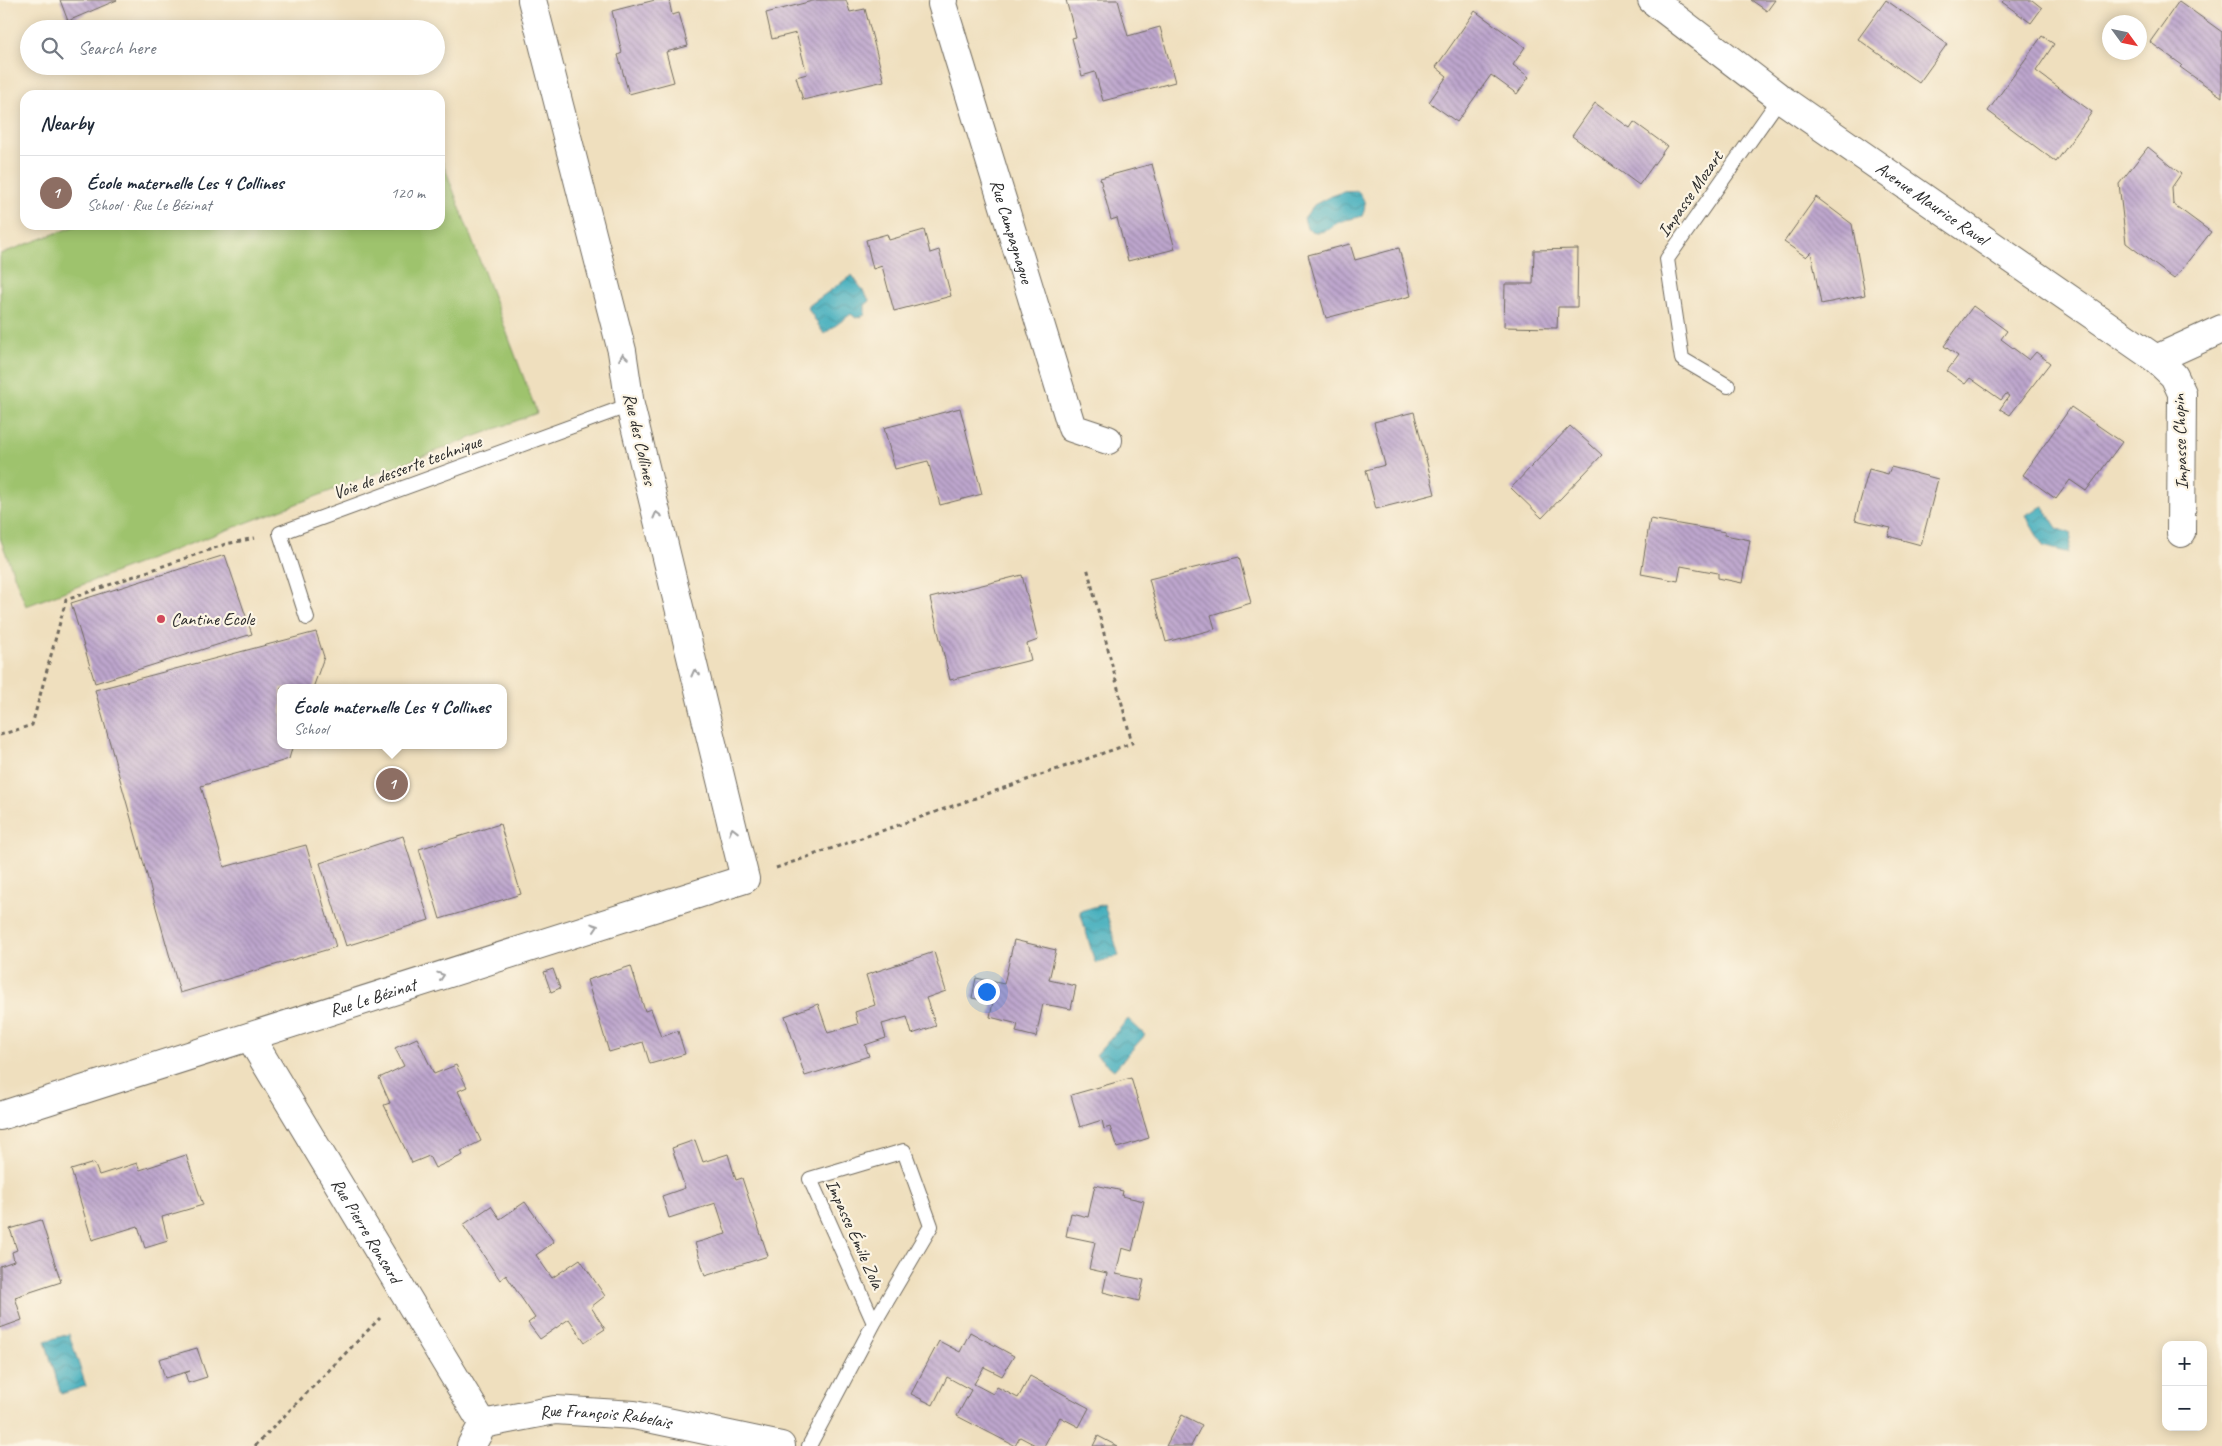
<!DOCTYPE html>
<meta charset="utf-8">
<style>
body{margin:0;font-family:Caveat,sans-serif;background:#f6f6f7;color:#1f2937}
.controls{position:absolute;right:15px;bottom:15px;display:grid;overflow:hidden;border-radius:10px;box-shadow:0 2px 12px #0003}
.controls button{width:45px;height:45px;display:grid;place-items:center;padding:0;border:0;border-bottom:1px solid #e0e1e3;background:#fff;color:#1f2937;font:25px sans-serif}
.compass{position:absolute;left:2102px;top:15px;width:45px;height:45px;border-radius:50%;background:#fff;box-shadow:0 2px 12px #0003;rotate:123deg}
.you{position:absolute;left:986px;top:991px;width:18px;height:18px;margin:-12px;border:4px solid #fff;border-radius:50%;background:#1a73e8;box-shadow:0 0 0 8px #1a73e833}
.badge{display:grid;place-items:center;width:32px;height:32px;border-radius:50%;background:#ea580c;color:#fff;font-size:16px;font-weight:700}
.pin{position:absolute;translate:-50% -50%;border:2px solid #fff;box-shadow:0 1px 5px #0006}
.popup{position:absolute;left:277px;top:684px;width:230px;height:65px;box-sizing:border-box;display:grid;place-content:center;border-radius:10px;background:#fff;filter:drop-shadow(0 1px 4px #0005);font-size:16px;white-space:nowrap;color:#747a83}
.popup b{font-size:19px;color:#1f2937}
.popup::after{content:'';position:absolute;left:50%;top:100%;margin-left:-10px;border:10px solid transparent;border-top-color:#fff}
.list{margin:0;padding:0;list-style:none}
h2{display:flex;justify-content:space-between;align-items:center;height:65px;margin:0;padding:0 20px;font-size:21px}
h2 small{font-size:16px;font-weight:400;color:#747a83}
.list li{display:grid;grid-template-columns:32px 1fr auto;gap:15px;align-items:center;box-sizing:border-box;height:75px;padding:0 20px;border-top:1px solid #e0e1e3}
.list b{display:block;font-size:19px;white-space:nowrap}
.list p{margin:0;font-size:16px;white-space:nowrap;color:#747a83}
.list em{font-size:16px;font-style:normal;color:#747a83}
.icon{flex:none;width:28px;height:28px;fill:none;stroke:currentColor;stroke-width:2;stroke-linecap:round;stroke-linejoin:round}
.map{position:relative;flex:none;width:2222px;height:1446px;overflow:hidden}
.search{position:absolute;background:#fff;box-shadow:0 2px 12px #0003;left:20px;top:20px;width:425px;height:55px;display:flex;align-items:center;gap:12px;box-sizing:border-box;padding:0 18px;border-radius:28px;color:#747a83;font-size:19px}
.panel{position:absolute;background:#fff;box-shadow:0 2px 12px #0003;left:20px;top:90px;width:425px;height:140px;border-radius:15px}
.map>svg:first-child{display:block}
.pitch{fill:#9ec36d;stroke:#64774c}
.water{fill:url(#water-waves);stroke:#346c74}
.building{fill:url(#building-back-hatch)}
.lines{fill:none;stroke-linecap:round;stroke-linejoin:round}
.lane-casing{stroke:#706a5e;stroke-width:16}
.street-casing{stroke:#706a5e;stroke-width:30}
.path{stroke:#706a5e;stroke-width:3;stroke-dasharray:4 4;stroke-linecap:butt}
.lane{stroke:#fff;stroke-width:14}
.street{stroke:#fff;stroke-width:28}
.oneway{stroke:#a0a0a0}
.poi-dot{fill:#d1495b;stroke:#fcf5e5;stroke-width:2}
.labels{text-anchor:middle;stroke-width:4.5;stroke-linejoin:round;paint-order:stroke}
.street-label{font-size:18px;fill:#2b2b2b;stroke:#fcf5e5}
.poi-label{font-size:18px;fill:#2b2b2b;stroke:#fcf5e5;text-anchor:start}
</style>
<div class="map">
<svg width="2222" height="1446" viewBox="0 0 2222 1446">
<defs>
<pattern id="water-waves" width="16" height="10" patternUnits="userSpaceOnUse" patternTransform="scale(1.25)"><rect width="16" height="10" fill="#3eacbc"/><path d="M0 5q4-4 8 0t8 0" fill="none" stroke="#348c99"/></pattern>
<pattern id="building-back-hatch" width="6" height="6" patternUnits="userSpaceOnUse" patternTransform="scale(1.25)"><rect width="6" height="6" fill="#bda6cd"/><path d="M-1 5l2 2M0 0l6 6M5-1l2 2" fill="none" stroke="#9a87a7"/></pattern>
</defs>
<rect width="100%" height="100%" fill="#fcf5e5"/>
<filter id="ink" filterUnits="userSpaceOnUse"><feTurbulence type="fractalNoise" baseFrequency=".02" numOctaves="2"/><feDisplacementMap in="SourceGraphic" scale="10" xChannelSelector="R" yChannelSelector="G"/><feConvolveMatrix kernelMatrix="1 2 1 2 8 2 1 2 1" color-interpolation-filters="sRGB"/></filter>
<filter id="wash" filterUnits="userSpaceOnUse"><feTurbulence type="fractalNoise" baseFrequency=".0096" numOctaves="4" result="noise"/><feDisplacementMap in="SourceGraphic" scale="20" xChannelSelector="R" yChannelSelector="G"/><feGaussianBlur stdDeviation="1.12" result="paint"/><feColorMatrix in="noise" values="0 0 0 0 0 0 0 0 0 0 0 0 0 0 0 0 0 1.4 0 .05"/><feComposite in="paint" operator="in"/></filter>
<g filter="url(#wash)">
<rect width="100%" height="100%" fill="#efdfbe"/>
<!-- pitch -->
<path class="pitch" d="M440,155L537,413L26,606L0,538V254L78,225H440Z"/>
<!-- water -->
<path class="water" d="M1358,191C1365,200 1367,206 1362,216C1356,218 1351,219 1345,220C1328,225 1326,238 1307,229L1304,218L1314,205L1329,197L1342,192Z
M852,275L870,301L865,305V315L856,318L851,314L824,334L807,307Z
M2043,506L2057,528L2072,534L2068,553L2043,546L2025,515Z
M1104,904L1119,956L1095,963L1080,911Z
M1128,1019L1145,1035L1114,1070L1096,1055Z
M69,1334L86,1386L61,1394L45,1341Z"/>
<g id="blocks">
<!-- building -->
<path class="building" d="M60,0H117L68,21Z
M655,0H669L672,15L679,13L688,46L666,52L674,82L629,94L618,55L622,53L612,11Z
M816,0H846L850,12L865,9L884,81L803,100L796,77L807,74L796,33L772,39L766,13Z
M1066,0H1118L1128,36L1160,27L1175,82L1103,101L1095,72L1082,76L1072,38L1076,37Z
M1751,0H1775L1767,11Z
M1886,0L1947,44L1919,83L1858,39Z
M2004,0H2032L2042,8L2031,23L2002,2Z
M2179,1L2222,32V97L2180,67L2182,65L2150,42Z
M1475,11L1525,47L1513,65L1529,77L1517,94L1491,75L1457,122L1429,102L1447,76L1436,67Z
M2042,36L2054,44L2036,71L2092,112L2056,162L1988,111Z
M1595,103L1630,128L1634,122L1667,146L1639,185L1572,136Z
M2148,147L2181,174L2172,187L2173,204L2211,232L2174,279L2126,243L2119,184Z
M1152,164L1175,249L1128,261L1117,218L1111,220L1100,178Z
M1816,197L1852,224L1865,295L1821,304L1811,252L1806,257L1784,242Z
M924,230L930,253L939,250L951,296L894,311L882,266L873,269L866,240L887,234L889,240Z
M1350,244L1355,260L1399,248L1411,296L1326,318L1308,255Z
M1578,249L1577,307H1558L1557,328L1504,327L1505,284H1533L1534,250Z
M1973,306L2007,331L2001,339L2029,360L2036,352L2050,363L2010,415L2000,409L2009,396L2006,394L2001,400L1970,378L1965,384L1947,371L1958,356L1944,346Z
M2071,407L2122,442L2086,491L2070,480L2056,499L2023,475Z
M960,408L982,494L940,505L928,461L895,469L884,428Z
M1414,412L1435,494L1376,509L1366,470L1385,465L1374,422Z
M1570,426L1602,455L1542,518L1511,488Z
M1891,467L1938,479L1921,545L1888,536L1891,528L1855,520L1869,469L1888,474Z
M1650,519L1725,532V535L1750,540L1742,583L1718,578V573L1681,566L1678,581L1641,574Z
M225,555L252,634L95,683L71,603Z
M1239,557L1251,603L1211,615L1215,629L1166,642L1149,579Z
M1022,575L1038,640L1027,644L1031,660L950,680L930,598Z
M316,632L324,657L313,688H281V745H293L289,759L201,786L224,867L306,845L336,947L180,993L95,690Z
M500,824L521,894L440,919L419,849Z
M403,836L429,920L346,946L320,863Z
M1014,940L1056,950L1049,980L1076,986L1071,1009L1043,1004L1036,1037L1016,1032L1018,1024L990,1017L993,1002L972,998L976,978L1004,984Z
M934,952L946,991L926,998L936,1026L912,1034L907,1017L882,1024L886,1038L865,1045L869,1056L805,1076L785,1016L818,1004L828,1033L858,1024L855,1012L875,1005L866,975Z
M631,966L645,1011L651,1009L661,1037L678,1031L685,1054L650,1064L643,1042L609,1052L587,980Z
M553,969L560,988L551,992L544,972Z
M417,1038L434,1074L456,1065L467,1087L458,1091L481,1141L461,1151L463,1155L435,1168L429,1156L412,1163L384,1105L390,1103L379,1078L404,1066L395,1048Z
M1131,1078L1149,1138L1117,1148L1110,1127L1104,1129L1102,1120L1080,1127L1071,1095Z
M695,1140L703,1162L728,1154L736,1180L742,1178L768,1256L705,1276L695,1243L726,1234L716,1203L669,1218L662,1196L685,1188L672,1148Z
M186,1155L203,1205L162,1217L168,1241L145,1248L138,1226L92,1240L71,1170L94,1163L99,1175L137,1163L140,1170Z
M1095,1185L1123,1191L1122,1196L1144,1201L1132,1251L1122,1248L1116,1274L1144,1280L1139,1301L1103,1292L1107,1273L1089,1269L1095,1242L1066,1236L1071,1213L1088,1217Z
M525,1202L554,1242L536,1255L552,1278L580,1259L605,1296L591,1307L605,1329L585,1342L569,1319L540,1339L528,1323L535,1318L518,1293L506,1275L500,1280L463,1225L491,1206L500,1219Z
M41,1220L61,1282L15,1297L22,1320L0,1328V1266L14,1261L12,1252L17,1250L10,1229Z
M970,1332L1014,1356L1002,1376L984,1367L974,1384L993,1394L997,1387L1018,1398L1030,1376L1089,1408L1079,1427L1060,1417L1044,1446H1037L1020,1437L1015,1446L957,1416L971,1390L947,1377L933,1405L911,1394L939,1341L960,1352Z
M197,1348L207,1377L188,1383L185,1373L190,1371L165,1378L159,1359Z
M1182,1415L1202,1425L1191,1446H1166Z
M1098,1436L1117,1446H1093Z"/>
</g>
</g>
<g filter="url(#ink)">
<use href="#blocks" fill-opacity="0" stroke="#706a5e" stroke-width="1"/>
<g class="lines">
<defs>
<path id="lane" d="M1728,386L1682,359L1667,259L1780,98
M307,618L280,533L630,405
M809,1446L874,1323L931,1226L904,1151L810,1179L874,1323"/>
<g id="street">
<path id="s1" d="M943,0L942,4L1072,428L1108,440"/>
<path id="s2" d="M1652,0L1780,98L2156,359L2222,329"/>
<path d="M2156,359L2174,376L2182,393L2181,533"/>
<path id="s3" d="M250,1037L483,1424"/>
<path id="s4" d="M0,1116L745,879L630,405L622,351L532,0"/>
<path id="s5" d="M471,1446L483,1424L555,1410L634,1415L781,1446"/>
</g>
</defs>
<!-- lane casing -->
<use href="#lane" class="lane-casing"/>
<!-- street casing -->
<use href="#street" class="street-casing"/>
<!-- path -->
<path class="path" d="M0,735L32,725L66,600L226,544L255,538
M776,868L1132,743L1087,567
M255,1446L380,1318"/>
<!-- lane -->
<use href="#lane" class="lane"/>
<!-- street -->
<use href="#street" class="street"/>
</g>
<!-- one-way arrows -->
<defs><path id="oneway-chevron" d="M-2-3.5L2.5 0L-2 3.5" fill="none" stroke-width="1.6" stroke-linecap="round" stroke-linejoin="round" transform="scale(1.25)"/></defs>
<g class="oneway">
<use href="#oneway-chevron" transform="translate(623 357) rotate(-99)"/>
<use href="#oneway-chevron" transform="translate(657 515) rotate(-104)"/>
<use href="#oneway-chevron" transform="translate(695 673) rotate(-104)"/>
<use href="#oneway-chevron" transform="translate(733 831) rotate(-104)"/>
<use href="#oneway-chevron" transform="translate(595 927) rotate(-18)"/>
<use href="#oneway-chevron" transform="translate(441 976) rotate(-18)"/>
</g>
</g>
<!-- markers -->
<circle class="poi-dot" cx="161" cy="619" r="5"/>
<g class="labels">
<!-- street labels -->
<g class="street-label">
<text transform="translate(1690 194) rotate(-55)" y="6">Impasse Mozart</text>
<text dy="6" stroke="none"><textPath href="#s2" startOffset="346">Avenue Maurice Ravel</textPath></text>
<text dy="6" stroke="none"><textPath href="#s1" startOffset="242">Rue Campagnague</textPath></text>
<text transform="translate(640 439) rotate(77)" y="6">Rue des Collines</text>
<text transform="translate(2180 442) rotate(-92)" y="6">Impasse Chopin</text>
<text transform="translate(407 467) rotate(-20)" y="6">Voie de desserte technique</text>
<text dy="6" stroke="none"><textPath href="#s4" startOffset="391">Rue Le Bézinat</textPath></text>
<text dy="6" stroke="none"><textPath href="#s3" startOffset="226">Rue Pierre Ronsard</textPath></text>
<text transform="translate(855 1234) rotate(66)" y="6">Impasse Émile Zola</text>
<text dy="6" stroke="none"><textPath href="#s5" startOffset="149">Rue François Rabelais</textPath></text>
</g>
<!-- poi labels -->
<g class="poi-label">
<text x="171" y="625">Cantine Ecole</text>
</g>
</g>
</svg>
<div class="controls">
<button>+</button>
<button>−</button>
</div>
<svg class="compass" viewBox="-18 -18 36 36"><path d="M0-13l5 13h-10z" fill="#e53935"/><path d="M0 13l5-13h-10z" fill="#747a83"/></svg>
<div class="you"></div>
<div class="pin badge" style="left:392px;top:784px;background:#8d6e63">1</div>
<div class="popup"><b>École maternelle Les 4 Collines</b>School</div>
<div class="search"><svg class="icon" aria-label="search" viewBox="0 0 24 24"><circle cx="10" cy="10" r="6"/><path d="M15 15l6 6"/></svg>Search here</div>
<section class="panel">
<h2>Nearby<small></small></h2>
<ul class="list">
<li><span class="badge" style="background:#8d6e63">1</span><div><b>École maternelle Les 4 Collines</b><p>School · Rue Le Bézinat</p></div><em>120 m</em></li>
</ul>
</section>
</div>
